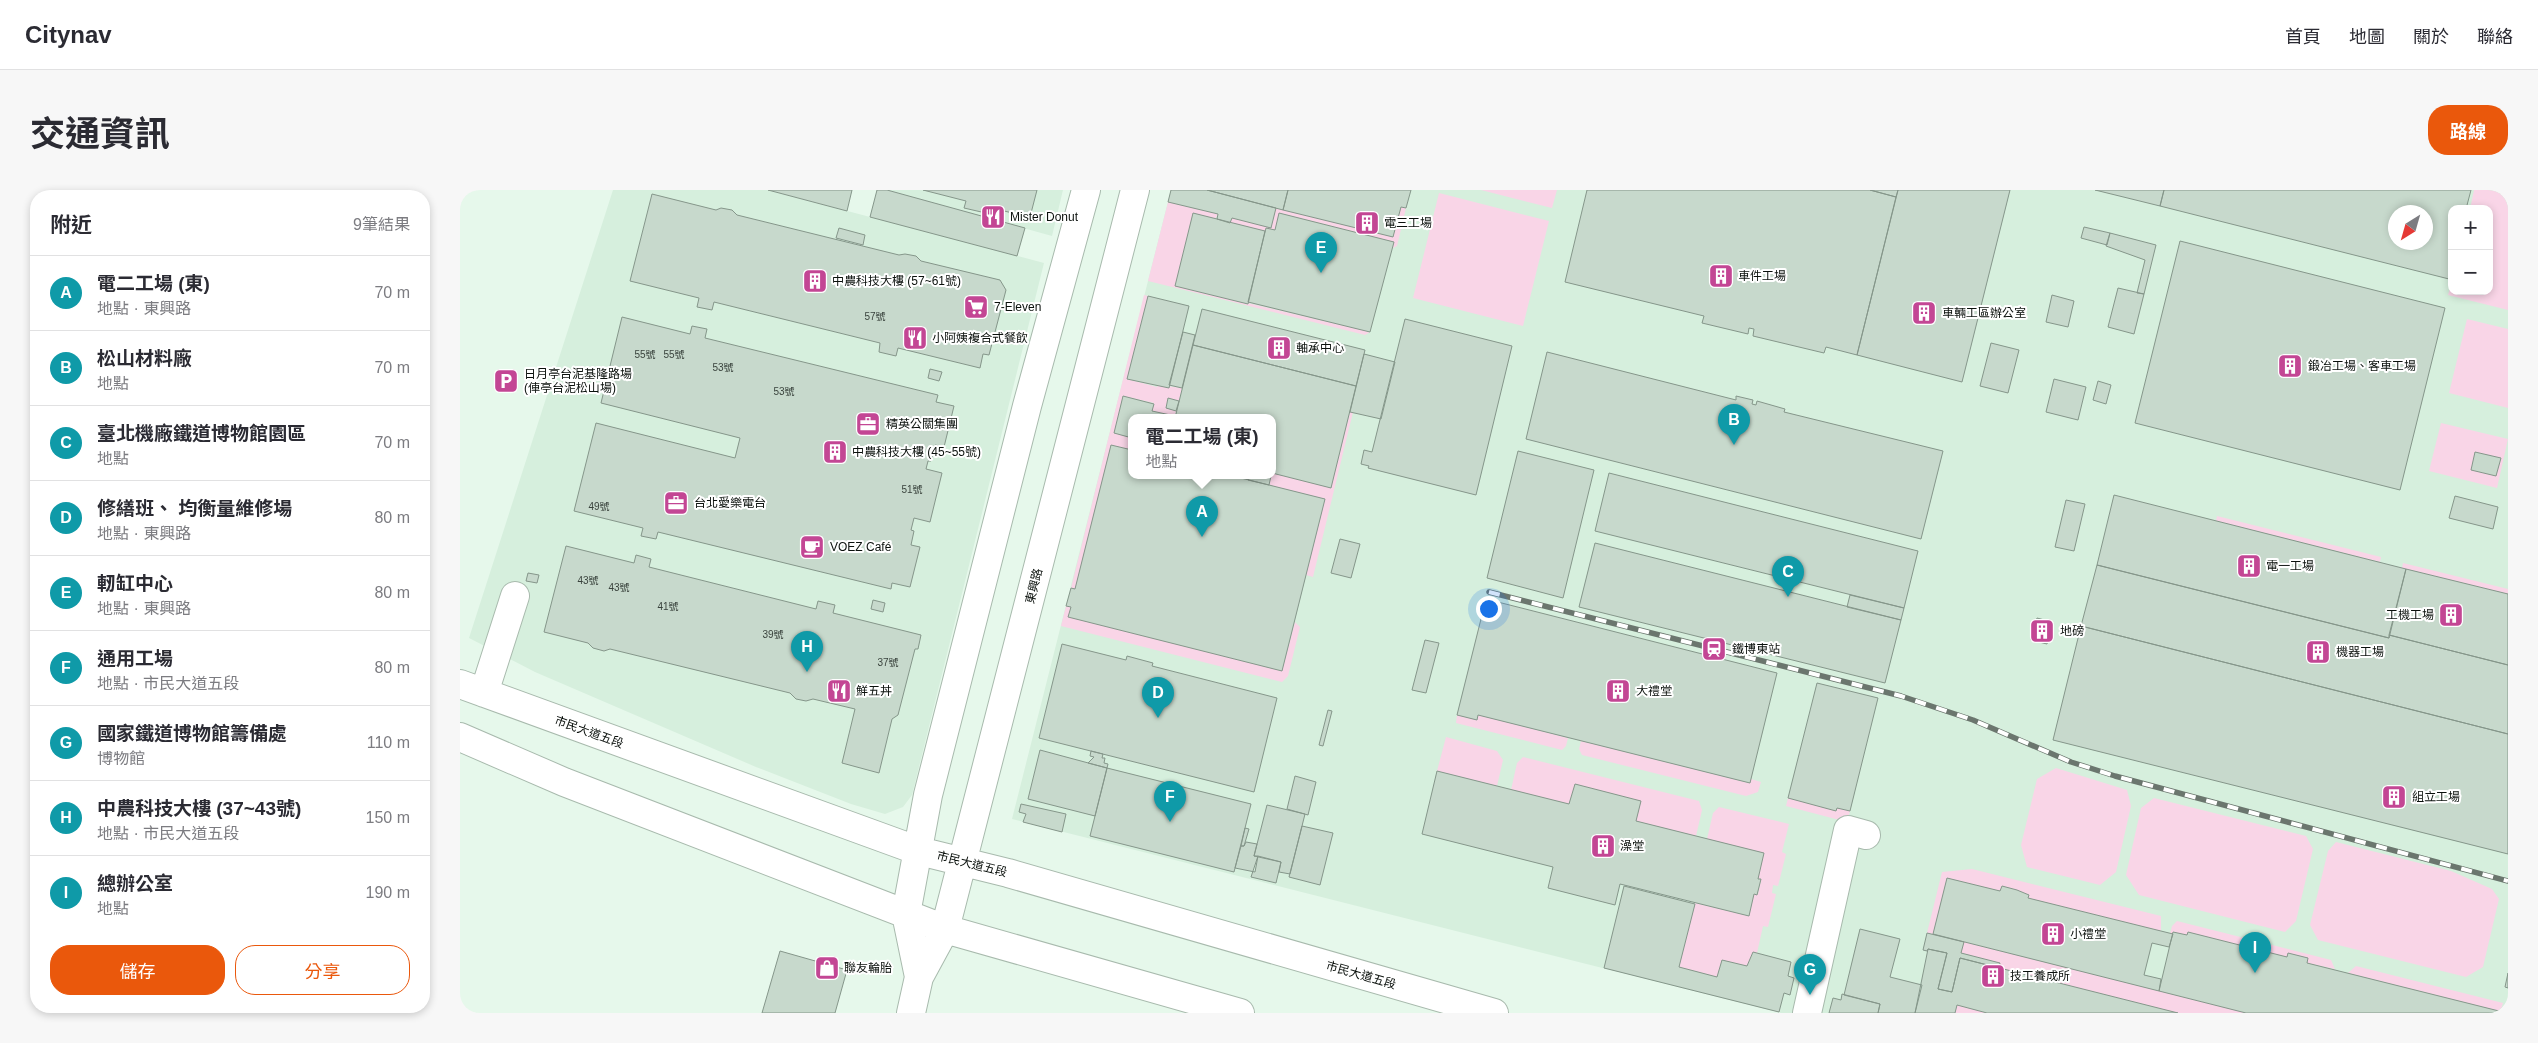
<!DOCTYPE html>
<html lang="zh-TW">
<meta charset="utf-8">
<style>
body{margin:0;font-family:Arial,"Noto Sans TC",sans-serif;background:#f7f7f7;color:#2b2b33}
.controls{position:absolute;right:15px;top:15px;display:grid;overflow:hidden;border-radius:10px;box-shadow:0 2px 8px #0003}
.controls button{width:45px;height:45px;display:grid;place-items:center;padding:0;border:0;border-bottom:1px solid #e1e1e2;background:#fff;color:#2b2b33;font:25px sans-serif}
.compass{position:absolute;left:1928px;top:15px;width:45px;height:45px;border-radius:50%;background:#fff;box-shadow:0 2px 8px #0003;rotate:217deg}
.you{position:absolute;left:1028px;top:418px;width:18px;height:18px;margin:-12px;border:4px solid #fff;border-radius:50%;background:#1a73e8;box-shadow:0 0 0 8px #1a73e833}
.badge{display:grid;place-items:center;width:32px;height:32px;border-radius:50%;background:#ea580c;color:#fff;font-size:16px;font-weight:700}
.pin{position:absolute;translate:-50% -41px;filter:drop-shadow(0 1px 2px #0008)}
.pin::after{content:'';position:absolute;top:26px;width:18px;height:15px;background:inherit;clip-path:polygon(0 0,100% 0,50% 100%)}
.popup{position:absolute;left:668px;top:224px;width:148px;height:65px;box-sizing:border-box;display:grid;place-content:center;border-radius:10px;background:#fff;filter:drop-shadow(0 1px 4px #0005);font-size:16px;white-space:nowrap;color:#7c7c81}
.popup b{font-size:19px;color:#2b2b33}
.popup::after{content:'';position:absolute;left:50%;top:100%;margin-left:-10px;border:10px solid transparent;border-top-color:#fff}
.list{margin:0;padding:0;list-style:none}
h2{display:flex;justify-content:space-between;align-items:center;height:65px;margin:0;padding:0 20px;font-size:21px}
h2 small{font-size:16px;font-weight:400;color:#7c7c81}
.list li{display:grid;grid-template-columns:32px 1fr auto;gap:15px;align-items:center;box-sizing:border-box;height:75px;padding:0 20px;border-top:1px solid #e1e1e2}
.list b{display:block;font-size:19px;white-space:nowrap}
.list p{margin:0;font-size:16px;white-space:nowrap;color:#7c7c81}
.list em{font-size:16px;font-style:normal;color:#7c7c81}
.actions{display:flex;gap:10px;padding:15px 20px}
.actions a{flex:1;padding:11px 0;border:1px solid #ea580c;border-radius:20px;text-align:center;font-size:18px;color:#ea580c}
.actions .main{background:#ea580c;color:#fff}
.map{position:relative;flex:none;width:2048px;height:823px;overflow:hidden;border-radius:20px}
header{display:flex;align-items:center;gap:30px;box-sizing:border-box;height:70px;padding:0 25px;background:#fff;border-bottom:1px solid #e1e1e2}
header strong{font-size:24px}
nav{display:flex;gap:28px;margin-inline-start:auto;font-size:18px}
.intro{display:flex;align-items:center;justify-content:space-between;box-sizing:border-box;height:120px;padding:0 30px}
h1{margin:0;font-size:35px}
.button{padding:12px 22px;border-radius:20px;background:#ea580c;color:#fff;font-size:18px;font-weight:700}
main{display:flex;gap:30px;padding:0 30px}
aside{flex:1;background:#fff;border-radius:20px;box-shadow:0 2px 8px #0003}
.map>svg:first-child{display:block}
.built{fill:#d6efdd;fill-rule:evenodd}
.green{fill:#f9d5e7}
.building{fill:#c7d9cc;stroke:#85968a;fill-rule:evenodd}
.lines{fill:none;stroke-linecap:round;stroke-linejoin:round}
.minor-casing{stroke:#a8baad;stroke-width:30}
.minor{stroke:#fff;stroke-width:28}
.rail-casing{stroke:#6b766e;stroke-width:5.5}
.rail{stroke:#fff;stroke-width:4;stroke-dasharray:11;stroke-linecap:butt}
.labels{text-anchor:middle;stroke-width:4;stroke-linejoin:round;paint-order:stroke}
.number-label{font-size:10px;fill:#39423c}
.poi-label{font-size:12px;fill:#0a100c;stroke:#fff;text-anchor:start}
.street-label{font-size:12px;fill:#0a100c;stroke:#fff}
</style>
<header>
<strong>Citynav</strong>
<nav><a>首頁</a><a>地圖</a><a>關於</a><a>聯絡</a></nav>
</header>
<div class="intro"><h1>交通資訊</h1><a class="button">路線</a></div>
<main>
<aside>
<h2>附近<small>9筆結果</small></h2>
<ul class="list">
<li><span class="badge" style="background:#0f9aa8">A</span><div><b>電二工場 (東)</b><p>地點 · 東興路</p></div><em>70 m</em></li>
<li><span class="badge" style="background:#0f9aa8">B</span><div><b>松山材料廠</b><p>地點</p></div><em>70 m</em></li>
<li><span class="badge" style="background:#0f9aa8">C</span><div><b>臺北機廠鐵道博物館園區</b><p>地點</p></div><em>70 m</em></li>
<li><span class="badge" style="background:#0f9aa8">D</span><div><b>修繕班、 均衡量維修場</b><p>地點 · 東興路</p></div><em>80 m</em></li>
<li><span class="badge" style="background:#0f9aa8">E</span><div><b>軔缸中心</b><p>地點 · 東興路</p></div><em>80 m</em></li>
<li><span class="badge" style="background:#0f9aa8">F</span><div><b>通用工場</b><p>地點 · 市民大道五段</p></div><em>80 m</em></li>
<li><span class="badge" style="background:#0f9aa8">G</span><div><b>國家鐵道博物館籌備處</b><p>博物館</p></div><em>110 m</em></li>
<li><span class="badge" style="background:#0f9aa8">H</span><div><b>中農科技大樓 (37~43號)</b><p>地點 · 市民大道五段</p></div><em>150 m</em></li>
<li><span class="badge" style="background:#0f9aa8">I</span><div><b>總辦公室</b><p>地點</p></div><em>190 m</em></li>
</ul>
<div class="actions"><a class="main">儲存</a><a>分享</a></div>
</aside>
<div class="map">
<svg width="2048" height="823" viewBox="0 0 2048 823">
<rect width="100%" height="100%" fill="#e6f8eb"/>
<!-- built -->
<path class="built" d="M153,0H308L584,73L452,605L443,617L425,624L391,614L296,577L75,482L9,448Z
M427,0H603L592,46Z
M711,0H2048V823H1321L552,629ZM1992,19H2029V101H1992ZM1936,22H1966V52H1936ZM672,228H812V286H672Z"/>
<!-- green -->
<path class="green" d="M1021,0H1097L1092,18Z
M2014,0H2048V120L1988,105L1992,92V101H2029V19H2010Z
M979,3L1089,31L1063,136L953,108Z
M708,12L758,24L716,96L910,142L905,145L688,91Z
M941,17L946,18L937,56L933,58L934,52L820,23L815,40L805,41L770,33L772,28L816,18L933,47Z
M684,105L688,106L667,189L697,197L698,195L722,198L719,211L708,208L706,218L716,221L715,226L692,221L694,213L663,206L654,243L672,248V260L615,399L611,398Z
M2007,129L2048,139V218L1989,203Z
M890,222H893L853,387L846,385L865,309L809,295L812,283L871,298Z
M1981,233L2048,249L2037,298L1969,281Z
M1757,326L1921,367L1920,372L1756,331Z
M1943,373L2048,399V404L1942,378Z
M606,416L611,417L609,427L822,481L835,432L840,437L828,486L822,492L601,436Z
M997,525L1017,530L1018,525L1108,548L1106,556L1102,560L996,533Z
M986,547L1037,561L1043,570L1037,596L977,581Z
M1121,551L1289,593L1291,589L1301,592L1298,602L1286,606L1122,565L1119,559Z
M1063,567L1239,611L1242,620L1236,646L1176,631L1115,595L1109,614L1051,600L1057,573Z
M1596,578L1667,600L1671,616L1656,682L1640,695L1567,677L1561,655L1577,589Z
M1328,608L1376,621L1377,618L1390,621L1387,632L1326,616Z
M1694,608L1846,646L1853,659L1836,731L1825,742L1679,705L1666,685L1681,618Z
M1259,617L1329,634L1322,662L1326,664L1318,696L1313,695L1312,703L1316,704L1308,737L1303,736L1297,763L1287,776L1262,770L1257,787L1219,777L1235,713L1289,726L1294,704H1298L1301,690L1247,649L1253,623Z
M1876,652L1991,681L2032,699L2039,709L2023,777L2006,787L1858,750L1850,735L1868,661Z
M1512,679L1701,726V742L1568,708L1569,705L1540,701L1487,688L1473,744L1467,743L1482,682Z
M1717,731L1871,770L1875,779L1847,773L1848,768L1828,763L1827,767L1713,742V744H1710L1712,736Z
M1504,752L1786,823H1718L1539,778L1540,773L1501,763Z
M1896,776L2043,813L2040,823L2039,821L1888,783Z
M1497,815L1527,823H1495Z"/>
<!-- building -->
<path class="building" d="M308,0H392L387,21Z
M417,0H427L565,38L557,66L410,27Z
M463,0H577L570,27L544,21L543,27L504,18L506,11Z
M711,0H747L816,18L811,38L772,28L770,33L757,29L758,24L708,12Z
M747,0H828L823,20Z
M828,0H951L946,18L941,17L933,47L823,20Z
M1127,0H1410L1436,7L1397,165L1366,157L1364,163L1293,146L1294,139L1289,138L1288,144L1242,133L1244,126L1105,92Z
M1410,0H1438L1436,7Z
M1438,0H1550L1502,192L1397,165Z
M1635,0H1704L1700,16Z
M1704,0H2011L2006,19H1992V77L1989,89L1700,16ZM1936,22H1966V52H1936Z
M192,4L256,20L261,18L272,20L277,25L439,65L445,64L456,66L461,71L540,90L546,100L529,165L523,164L520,178L438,158L436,166L419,162L420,153L254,112L252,120L237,117L239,108L170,91Z
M733,23L805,41L788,114L715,96Z
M819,23L934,52L910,142L788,112L806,38L815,40Z
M1624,37L1650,43L1647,55L1621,48Z
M379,38L405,45L403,55L376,48Z
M1650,43L1696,55L1684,104L1677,103L1685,70L1646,56Z
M1720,51L1985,118L1940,300L1675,233Z
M1658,98L1684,104L1674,144L1648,137Z
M1592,105L1614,111L1608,137L1586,132Z
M688,106L729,116L709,198L667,189Z
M742,119L905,160L896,196L733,155Z
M162,127L230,144L232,136L247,139L245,148L478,205L476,212L494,216L484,257L475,255L471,271H468L466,279L482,283L470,332L454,328L451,340L454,341L451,355L460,357L450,397L432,393L431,399L198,342L196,349L181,346L183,338L114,321L136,233L275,268L280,248L141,213Z
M945,129L1052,156L1016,305L908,278L909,276L901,274L904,260L912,262Z
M723,142L735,145L722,198L709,195Z
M1531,153L1559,160L1548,203L1520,196Z
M733,155L896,196L871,298L812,283V228H715Z
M1087,162L1276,210V206L1293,210L1292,214L1296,215L1297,211L1325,219L1324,222L1483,261L1461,349L1066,249Z
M904,164L935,172L921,229L890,222Z
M470,179L482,182L479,191L468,188Z
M1594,189L1626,197L1618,230L1586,222Z
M1638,191L1651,195L1646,214L1633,210Z
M663,206L694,214L692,221L715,226V228H672V248L654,243Z
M708,208L719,211L716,221L706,218Z
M651,255L672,260V286H773L865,309L822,481L608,427L611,417L606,416L611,398L615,399Z
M1058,261L1134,280L1103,408L1027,388Z
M2015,262L2041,268L2036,286L2011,280Z
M1149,283L1458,361L1444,418L1135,341Z
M789,286H811L809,295L788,290Z
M1654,305L1946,379L1929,448L1637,375Z
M1995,306L2038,317L2033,339L1989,328Z
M1606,310L1625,314L1614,361L1595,357Z
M880,349L900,354L891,388L871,383Z
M1135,353L1441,430L1425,493L1119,417Z
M106,356L174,373L176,365L191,369L189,377L356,419L358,411L375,415L373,423L461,445L458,459H455L438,525L432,529L419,583L382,573L395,519L353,509L346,511L336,509L330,503L150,459L144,461L133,458L128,453L84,442Z
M1637,375L1929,448V445L2048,475V544L1621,436Z
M1946,379L2048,404V475L1929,445Z
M68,383L79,385L77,393L66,391Z
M1390,405L1444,418L1441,430L1387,417Z
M1026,409L1317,483L1290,593L1018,525L1017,530L997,525Z
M413,410L425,413L423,422L411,419Z
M1577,428L1592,432L1587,454L1571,450Z
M1621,436L2048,544V664L1593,550Z
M965,450L979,453L966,503L952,500Z
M602,454L666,470L667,466L693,473L692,476L817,508L794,602L579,548Z
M1357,493L1418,508L1390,621L1377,618L1376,621L1328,608Z
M868,520L872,521L863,556L859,555Z
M580,560L647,578L635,626L568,609Z
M631,561L643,564L642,568H645L644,573L648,574L647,578L628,573L634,567L630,566Z
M647,578L791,614L774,682L630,646Z
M977,581L1109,614L1115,594L1181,611L1176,631L1304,663L1298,689H1301L1297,705L1294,704L1289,726L1160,694L1155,715L1088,698L1093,677L962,644Z
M835,586L856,592L848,625L827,619Z
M561,614L606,624L602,642L563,632L566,624L559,622Z
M807,615L845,624L830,684L819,682L821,672L794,666Z
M842,636L873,643L860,695L829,687Z
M785,638L789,639L784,656H781Z
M786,652L797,654L794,666H798L795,682L775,678L781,656H784Z
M798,666L821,672L816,693L791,687Z
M1487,688L1540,701L1542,696L1557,700L1569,705L1568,708L1713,744L1709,757L1692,753L1684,785L1701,789L1699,801L1473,744Z
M1164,696L1235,714L1219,777L1257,787L1262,770L1287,776L1293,762L1331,772L1328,786L1334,788L1330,805L1324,803L1319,822L1144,778Z
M1400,739L1440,749L1430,787L1462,795L1455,823H1418L1420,814L1384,805Z
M1713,742L1727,745L1728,742L1827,767L1828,763L1848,768L1847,773L2039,821V823H1786L1699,801Z
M1467,743L1504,752L1501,763L1540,773L1539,778L1500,768L1492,802L1478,799L1487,763L1468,759L1467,761L1463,760Z
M1468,759L1487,763L1478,799L1492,802L1500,768L1718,823H1527L1497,815L1495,823H1455Z
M320,761L387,780L375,823H302Z
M2048,783V798L2045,797Z
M1382,804L1420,814L1418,823H1369L1373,808L1381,810Z"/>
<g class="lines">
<defs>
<path id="minor" d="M0,494L459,661L548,683L1034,823
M24,503L55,406
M0,547L104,592L485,739L780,823
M459,787L446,724L468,605L567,216L626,0
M451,823L459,787L485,739L675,0
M1347,823L1388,640L1406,645"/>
</defs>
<!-- minor casing -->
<use href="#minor" class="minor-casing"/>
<!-- minor -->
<use href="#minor" class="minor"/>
<defs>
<path id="rail" d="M1029,402L1441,506L1513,530L1611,572L1655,586L2048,691"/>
</defs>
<!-- rail casing -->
<use href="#rail" class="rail-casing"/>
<!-- rail -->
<use href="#rail" class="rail"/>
</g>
<!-- icons -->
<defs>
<symbol id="restaurant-square" viewBox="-11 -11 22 22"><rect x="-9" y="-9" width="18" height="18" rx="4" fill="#c34694" stroke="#fff"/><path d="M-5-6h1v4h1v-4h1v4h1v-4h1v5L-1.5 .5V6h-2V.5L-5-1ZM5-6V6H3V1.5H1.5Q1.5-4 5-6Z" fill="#fff"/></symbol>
<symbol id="building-square" viewBox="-11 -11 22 22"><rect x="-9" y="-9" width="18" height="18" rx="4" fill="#c34694" stroke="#fff"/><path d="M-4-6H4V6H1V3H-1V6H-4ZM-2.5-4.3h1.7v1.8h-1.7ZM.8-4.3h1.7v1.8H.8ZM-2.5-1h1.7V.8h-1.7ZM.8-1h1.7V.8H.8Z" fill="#fff"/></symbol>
<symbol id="supermarket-square" viewBox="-11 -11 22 22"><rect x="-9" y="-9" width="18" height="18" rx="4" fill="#c34694" stroke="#fff"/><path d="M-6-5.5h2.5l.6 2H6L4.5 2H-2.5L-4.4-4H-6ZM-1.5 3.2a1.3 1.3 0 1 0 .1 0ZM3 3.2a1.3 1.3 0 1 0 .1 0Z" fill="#fff"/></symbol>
<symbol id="parking-square" viewBox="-11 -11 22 22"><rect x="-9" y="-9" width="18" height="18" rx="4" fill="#c34694" stroke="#fff"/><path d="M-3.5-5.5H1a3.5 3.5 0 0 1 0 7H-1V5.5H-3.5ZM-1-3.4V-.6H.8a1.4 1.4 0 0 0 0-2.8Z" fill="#fff"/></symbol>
<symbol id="office-square" viewBox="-11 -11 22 22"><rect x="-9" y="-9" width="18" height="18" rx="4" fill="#c34694" stroke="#fff"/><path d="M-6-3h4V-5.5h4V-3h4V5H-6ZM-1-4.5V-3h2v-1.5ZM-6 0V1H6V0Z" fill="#fff"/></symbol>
<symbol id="cafe-square" viewBox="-11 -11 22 22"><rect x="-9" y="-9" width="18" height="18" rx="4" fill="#c34694" stroke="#fff"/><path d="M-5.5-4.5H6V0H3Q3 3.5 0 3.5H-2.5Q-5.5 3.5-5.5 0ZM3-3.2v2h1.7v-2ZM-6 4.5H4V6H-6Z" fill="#fff"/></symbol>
<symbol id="station-square" viewBox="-11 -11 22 22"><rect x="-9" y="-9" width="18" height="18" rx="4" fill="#c34694" stroke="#fff"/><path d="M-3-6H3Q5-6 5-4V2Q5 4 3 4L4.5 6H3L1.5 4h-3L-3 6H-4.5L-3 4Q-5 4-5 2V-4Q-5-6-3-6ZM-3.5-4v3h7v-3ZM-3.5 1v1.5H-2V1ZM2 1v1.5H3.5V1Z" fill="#fff"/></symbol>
<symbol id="shop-square" viewBox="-11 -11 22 22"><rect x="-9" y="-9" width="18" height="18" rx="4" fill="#c34694" stroke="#fff"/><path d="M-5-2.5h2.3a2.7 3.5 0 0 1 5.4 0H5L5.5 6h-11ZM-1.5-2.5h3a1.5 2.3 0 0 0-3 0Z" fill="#fff"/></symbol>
</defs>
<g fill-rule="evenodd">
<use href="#restaurant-square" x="519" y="13" width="28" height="28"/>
<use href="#building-square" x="893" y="19" width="28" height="28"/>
<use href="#building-square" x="1247" y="72" width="28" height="28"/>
<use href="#building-square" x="341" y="77" width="28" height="28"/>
<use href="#supermarket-square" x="502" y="103" width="28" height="28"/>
<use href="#building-square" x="1450" y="109" width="28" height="28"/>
<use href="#restaurant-square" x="441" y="134" width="28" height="28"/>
<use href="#building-square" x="805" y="144" width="28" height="28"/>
<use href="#building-square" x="1816" y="162" width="28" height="28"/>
<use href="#parking-square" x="32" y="177" width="28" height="28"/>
<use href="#office-square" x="394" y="220" width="28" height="28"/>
<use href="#building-square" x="361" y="248" width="28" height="28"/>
<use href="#office-square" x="202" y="299" width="28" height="28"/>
<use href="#cafe-square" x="338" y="343" width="28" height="28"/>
<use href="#building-square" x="1775" y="362" width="28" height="28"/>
<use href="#building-square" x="1977" y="411" width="28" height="28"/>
<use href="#building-square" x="1568" y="427" width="28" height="28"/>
<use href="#station-square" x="1240" y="445" width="28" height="28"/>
<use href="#building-square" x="1844" y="448" width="28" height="28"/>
<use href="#restaurant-square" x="365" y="487" width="28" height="28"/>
<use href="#building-square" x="1144" y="487" width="28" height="28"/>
<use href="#building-square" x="1920" y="593" width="28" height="28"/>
<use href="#building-square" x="1129" y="642" width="28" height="28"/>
<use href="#building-square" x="1579" y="730" width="28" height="28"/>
<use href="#shop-square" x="353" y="764" width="28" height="28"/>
<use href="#building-square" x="1519" y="772" width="28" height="28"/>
</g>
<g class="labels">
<!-- number labels -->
<g class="number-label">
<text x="415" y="130">57號</text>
<text x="185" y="168">55號</text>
<text x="214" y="168">55號</text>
<text x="263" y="181">53號</text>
<text x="324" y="205">53號</text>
<text x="452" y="303">51號</text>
<text x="139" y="320">49號</text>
<text x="128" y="394">43號</text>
<text x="159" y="401">43號</text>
<text x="208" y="420">41號</text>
<text x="313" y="448">39號</text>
<text x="428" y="476">37號</text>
</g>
<!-- poi labels -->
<g class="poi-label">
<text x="550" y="31">Mister Donut</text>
<text x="924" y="37">電三工場</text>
<text x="1278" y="90">車件工場</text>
<text x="372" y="95">中農科技大樓 (57~61號)</text>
<text x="534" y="121">7-Eleven</text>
<text x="1482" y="127">車輛工區辦公室</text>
<text x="472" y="152">小阿姨複合式餐飲</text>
<text x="836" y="162">軸承中心</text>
<text x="1848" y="180">鍛冶工場、客車工場</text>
<text x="64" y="188">日月亭台泥基隆路場<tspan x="64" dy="14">(俥亭台泥松山場)</tspan></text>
<text x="426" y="238">精英公關集團</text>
<text x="392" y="266">中農科技大樓 (45~55號)</text>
<text x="234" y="317">台北愛樂電台</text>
<text x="370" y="361">VOEZ Café</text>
<text x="1806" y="380">電一工場</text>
<text x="1974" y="429" text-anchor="end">工機工場</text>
<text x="1600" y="445">地磅</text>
<text x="1272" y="463">鐵博東站</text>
<text x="1876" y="466">機器工場</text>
<text x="396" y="505">鮮五丼</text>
<text x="1176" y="505">大禮堂</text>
<text x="1952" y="611">組立工場</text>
<text x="1160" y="660">澡堂</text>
<text x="1610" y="748">小禮堂</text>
<text x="384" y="782">聯友輪胎</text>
<text x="1550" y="790">技工養成所</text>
</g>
<!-- street labels -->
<g class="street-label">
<text transform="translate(574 396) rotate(-76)" y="4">東興路</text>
<text transform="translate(129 542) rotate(20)" y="4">市民大道五段</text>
<text transform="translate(512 674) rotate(14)" y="4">市民大道五段</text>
<text transform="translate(901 785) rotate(16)" y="4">市民大道五段</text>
</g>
</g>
</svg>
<div class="controls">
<button>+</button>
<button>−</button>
</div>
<svg class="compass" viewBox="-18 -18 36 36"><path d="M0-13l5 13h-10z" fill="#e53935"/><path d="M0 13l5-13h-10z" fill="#7c7c81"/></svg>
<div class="you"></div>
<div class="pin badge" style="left:742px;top:347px;background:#0f9aa8">A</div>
<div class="popup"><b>電二工場 (東)</b>地點</div>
<div class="pin badge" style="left:1274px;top:255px;background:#0f9aa8">B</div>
<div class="pin badge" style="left:1328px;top:407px;background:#0f9aa8">C</div>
<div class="pin badge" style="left:698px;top:528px;background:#0f9aa8">D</div>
<div class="pin badge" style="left:861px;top:83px;background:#0f9aa8">E</div>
<div class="pin badge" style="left:710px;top:632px;background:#0f9aa8">F</div>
<div class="pin badge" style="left:1350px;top:805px;background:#0f9aa8">G</div>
<div class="pin badge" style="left:347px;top:482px;background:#0f9aa8">H</div>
<div class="pin badge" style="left:1795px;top:783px;background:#0f9aa8">I</div>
</div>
</main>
